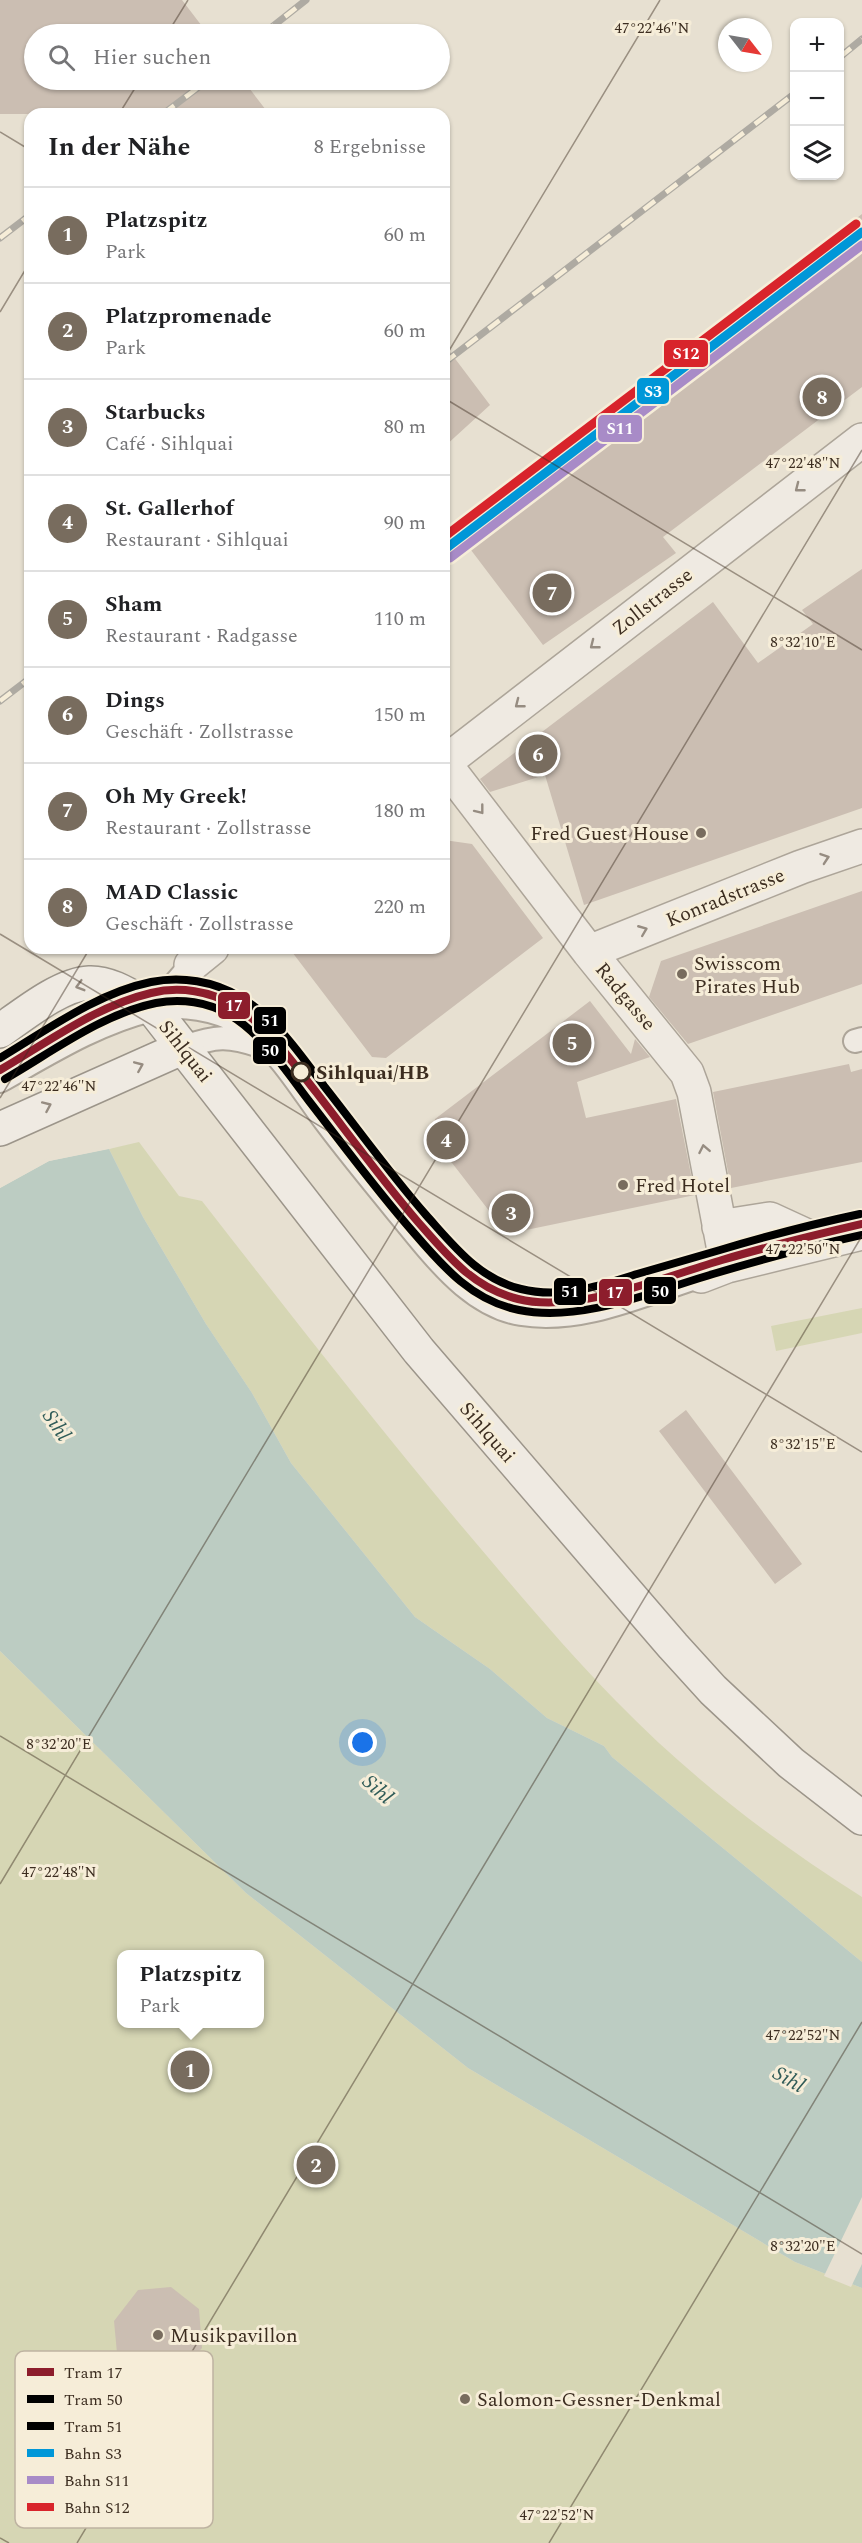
<!DOCTYPE html>
<html lang="de">
<meta charset="utf-8">
<style>
body{margin:0;font-family:Spectral,serif;background:#f6f6f6;color:#202124}
.controls{position:absolute;right:18px;top:18px;display:grid;overflow:hidden;border-radius:12px;box-shadow:0 2px 4px #0004}
.controls button{width:54px;height:54px;display:grid;place-items:center;padding:0;border:0;border-bottom:2px solid #e0e0e0;background:#fff;color:#202124;font:30px sans-serif}
.compass{position:absolute;left:718px;top:18px;width:54px;height:54px;border-radius:50%;background:#fff;box-shadow:0 2px 4px #0004;rotate:121deg}
.you{position:absolute;left:363px;top:1743px;width:21px;height:21px;margin:-15px;border:4px solid #fff;border-radius:50%;background:#1a73e8;box-shadow:0 0 0 9px #1a73e833}
.badge{display:grid;place-items:center;width:39px;height:39px;border-radius:50%;background:#786c5e;color:#fff;font-size:20px;font-weight:700}
.pin{position:absolute;translate:-50% -50%;border:3px solid #fff;box-shadow:0 2px 6px #0006}
.popup{position:absolute;left:117px;top:1950px;width:147px;height:78px;box-sizing:border-box;display:grid;place-content:center;border-radius:12px;background:#fff;filter:drop-shadow(0 2px 4px #0005);font-size:20px;white-space:nowrap;color:#757577}
.popup b{font-size:22px;color:#202124}
.popup::after{content:'';position:absolute;left:50%;top:100%;margin-left:-12px;border:12px solid transparent;border-top-color:#fff}
.list{margin:0;padding:0;list-style:none}
h2{display:flex;justify-content:space-between;align-items:center;height:78px;margin:0;padding:0 24px;font-size:26px}
h2 small{font-size:20px;font-weight:400;color:#757577}
.list li{display:grid;grid-template-columns:39px 1fr auto;gap:18px;align-items:center;box-sizing:border-box;height:96px;padding:0 24px;border-top:2px solid #e0e0e0}
.list b{display:block;font-size:22px;white-space:nowrap}
.list p{margin:0;font-size:20px;white-space:nowrap;color:#757577}
.list em{font-size:20px;font-style:normal;color:#757577}
.icon{flex:none;width:33px;height:33px;fill:none;stroke:currentColor;stroke-width:2;stroke-linecap:round;stroke-linejoin:round}
.map{position:relative;flex:none;width:862px;height:2543px;overflow:hidden}
.search{position:absolute;background:#fff;box-shadow:0 2px 4px #0004;left:24px;top:24px;width:426px;height:66px;display:flex;align-items:center;gap:15px;box-sizing:border-box;padding:0 21px;border-radius:33px;color:#757577;font-size:22px}
.panel{position:absolute;background:#fff;box-shadow:0 2px 4px #0004;left:24px;top:108px;width:426px;height:846px;border-radius:18px}
.map>svg:first-child{display:block}
.green{fill:#d6d6b4;fill-rule:evenodd}
.water{fill:#bcccc2}
.pier{fill:#e7e0d1}
.building{fill:#cbbeb2}
.lines{fill:none;stroke-linecap:round;stroke-linejoin:round}
.lane-casing{stroke:#ada599;stroke-width:26}
.street-casing{stroke:#ada599;stroke-width:36}
.secondary-casing{stroke:#9c958a;stroke-width:36}
.lane{stroke:#efeae2;stroke-width:22}
.street{stroke:#efeae2;stroke-width:33}
.secondary{stroke:#efeae2;stroke-width:33}
.rail-casing{stroke:#aeaaa2;stroke-width:7}
.rail{stroke:#f6edd8;stroke-width:4.5;stroke-dasharray:14;stroke-linecap:butt}
.rail-1-casing{stroke:#f6edd8;stroke-width:14}
.rail-2-casing{stroke:#f6edd8;stroke-width:14}
.rail-3-casing{stroke:#f6edd8;stroke-width:14}
.rail-1{stroke:#0097d8;stroke-width:9}
.rail-2{stroke:#a88bc7;stroke-width:9}
.rail-3{stroke:#d8242b;stroke-width:9}
.tram-1-casing{stroke:#f6edd8;stroke-width:12}
.tram-2-casing{stroke:#f6edd8;stroke-width:12}
.tram-3-casing{stroke:#f6edd8;stroke-width:12}
.tram-1{stroke:#8d1d2c;stroke-width:8}
.tram-2{stroke:#000;stroke-width:8}
.tram-3{stroke:#000;stroke-width:8}
.oneway{stroke:#968c81}
.ticks{fill:none;stroke:#3c2d20;stroke-width:1.5;stroke-opacity:0.45}
.poi-dot{fill:#786c5e;stroke:#f6edd8;stroke-width:2}
.stop-dot{fill:#f6edd8;stroke:#3c2d20;stroke-width:3}
.labels{text-anchor:middle;stroke-width:6;stroke-linejoin:round;paint-order:stroke}
.street-label{font-size:20px;fill:#3c2d20;stroke:#f6edd8}
.poi-label{font-size:20px;fill:#3c2d20;stroke:#f6edd8;text-anchor:start}
.stop-label{font-size:20px;font-weight:bold;fill:#3c2d20;stroke:#f6edd8;text-anchor:start}
.water-label{font-size:21px;font-style:italic;fill:#305c58;stroke:#f6edd8}
.key{fill:#f6edd8;stroke:#beb3a1;stroke-width:1.5}
.key-label{font-size:16px;fill:#3c2d20}
.ticks-label{font-size:15px;text-anchor:middle;fill:#3c2d20;stroke:#f6edd8;stroke-width:6;stroke-linejoin:round;paint-order:stroke}
.line-badge{stroke:#f6edd8;stroke-width:2}
.badge-label{font-size:16px;text-anchor:middle;font-weight:bold;fill:#fff}
</style>
<div class="map">
<svg width="862" height="2543" viewBox="0 0 862 2543">
<rect width="100%" height="100%" fill="#e7e0d1"/>
<!-- green -->
<path class="green" d="M139,1142L179,1196L202,1201C287,1310 371,1418 459,1523C510,1583 561,1645 616,1701C690,1777 773,1841 862,1897V1962L612,1757L604,1746L547,1718L490,1669L415,1617L291,1463L252,1393L206,1324L143,1217L109,1149Z
M862,1308V1333L776,1351L771,1326Z
M0,1651L246,1893L468,2068L795,2262L862,2288V2543H0ZM121,1954H259V2024H121Z"/>
<!-- water -->
<path class="water" d="M109,1149L143,1217L206,1324L252,1393L291,1463L415,1617L490,1669L547,1718L604,1746L612,1757L862,1962V2288L795,2262L468,2068L246,1893L0,1651V1188L49,1161Z"/>
<!-- pier -->
<path class="pier" d="M108,1146L112,1148L49,1161L0,1188V1185L48,1158Z
M862,2197V2264L851,2287L824,2276Z"/>
<!-- building -->
<path class="building" d="M0,0H182L208,34H34V80H243L269,114H0Z
M862,214V387L663,537L676,553L543,645L452,525Z
M444,344L490,405L444,447Z
M862,569V808L584,905L545,775L490,792L480,779L713,602L758,663L813,624L802,610Z
M444,840L472,844L543,938L386,1058L372,1057L289,948H444Z
M862,891V984L688,1044L649,997L661,961Z
M590,1001L631,1054L635,1039L650,1057L577,1082L586,1118L676,1099L695,1195L507,1234L432,1137L435,1119Z
M849,1064L851,1072L862,1069V1162L731,1188L713,1092Z
M686,1410L802,1564L775,1584L659,1431Z
M171,2287L199,2309L202,2348L179,2373L144,2375L117,2353L114,2321L138,2290Z"/>
<g class="lines">
<defs>
<path id="lane" d="M153,1009L191,965
M855,1041L862,1039
M184,1047C216,1036 228,1035 260,1046
M0,1081C48,1054 97,1023 151,1010C180,1003 218,1009 243,1025C277,1047 301,1089 325,1121C355,1161 387,1199 418,1237C445,1270 478,1307 521,1314C582,1324 644,1294 701,1276"/>
<path id="street" d="M444,763L589,952L687,1073L694,1092L727,1266
M444,763L862,440
M589,952L801,867L862,846
M191,965L212,948
M719,1227L770,1219L820,1242
M701,1276L727,1266L862,1233"/>
<path id="secondary" d="M0,1031C23,1015 61,984 89,983C112,982 134,999 153,1009L419,1351L673,1646L713,1690L791,1763L862,1818
M0,1129L184,1047"/>
</defs>
<!-- lane casing -->
<use href="#lane" class="lane-casing"/>
<!-- street casing -->
<use href="#street" class="street-casing"/>
<!-- secondary casing -->
<use href="#secondary" class="secondary-casing"/>
<!-- lane -->
<use href="#lane" class="lane"/>
<!-- street -->
<use href="#street" class="street"/>
<!-- secondary -->
<use href="#secondary" class="secondary"/>
<defs>
<path id="rail" d="M263,34L306,0
M840,57L862,39
M163,114L208,80
M0,238L30,215
M444,363L794,94
M0,701L30,678"/>
</defs>
<!-- rail casing -->
<use href="#rail" class="rail-casing"/>
<!-- rail -->
<use href="#rail" class="rail"/>
<defs>
<path id="rail-1" d="M444,550L862,232"/>
<path id="rail-2" d="M450,558L862,245"/>
<path id="rail-3" d="M444,537L856,224"/>
</defs>
<!-- rail-1 casing -->
<use href="#rail-1" class="rail-1-casing"/>
<!-- rail-2 casing -->
<use href="#rail-2" class="rail-2-casing"/>
<!-- rail-3 casing -->
<use href="#rail-3" class="rail-3-casing"/>
<!-- rail-1 -->
<use href="#rail-1" class="rail-1"/>
<!-- rail-2 -->
<use href="#rail-2" class="rail-2"/>
<!-- rail-3 -->
<use href="#rail-3" class="rail-3"/>
<defs>
<path id="tram-1" d="M0,1070C48,1042 96,1006 151,993C179,986 211,991 235,1006C269,1027 292,1062 316,1092C350,1136 382,1180 418,1222C447,1255 473,1288 518,1299C577,1314 664,1277 722,1260C769,1246 815,1235 862,1224"/>
<path id="tram-2" d="M5,1079C52,1052 102,1014 156,1003C181,998 208,1002 230,1015C263,1035 286,1071 309,1101C344,1146 377,1191 414,1233C444,1268 473,1301 519,1310C581,1323 655,1291 713,1274C763,1259 812,1246 862,1235"/>
<path id="tram-3" d="M0,1058C47,1030 97,993 151,982C181,976 214,981 240,997C276,1018 300,1054 324,1086C358,1129 390,1174 426,1215C454,1246 479,1279 521,1289C561,1299 599,1286 637,1274C665,1266 693,1258 720,1250C767,1236 813,1224 860,1214"/>
</defs>
<!-- tram-1 casing -->
<use href="#tram-1" class="tram-1-casing"/>
<!-- tram-2 casing -->
<use href="#tram-2" class="tram-2-casing"/>
<!-- tram-3 casing -->
<use href="#tram-3" class="tram-3-casing"/>
<!-- tram-1 -->
<use href="#tram-1" class="tram-1"/>
<!-- tram-2 -->
<use href="#tram-2" class="tram-2"/>
<!-- tram-3 -->
<use href="#tram-3" class="tram-3"/>
</g>
<!-- one-way arrows -->
<defs><path id="oneway-chevron" d="M-2-3.5L2.5 0L-2 3.5" fill="none" stroke-width="1.6" stroke-linecap="round" stroke-linejoin="round" transform="scale(1.5)"/></defs>
<g class="oneway">
<use href="#oneway-chevron" transform="translate(799 488) rotate(142)"/>
<use href="#oneway-chevron" transform="translate(594 645) rotate(142)"/>
<use href="#oneway-chevron" transform="translate(519 704) rotate(142)"/>
<use href="#oneway-chevron" transform="translate(480 810) rotate(52)"/>
<use href="#oneway-chevron" transform="translate(825 858) rotate(-19)"/>
<use href="#oneway-chevron" transform="translate(643 930) rotate(-22)"/>
<use href="#oneway-chevron" transform="translate(80 986) rotate(164)"/>
<use href="#oneway-chevron" transform="translate(139 1066) rotate(-23)"/>
<use href="#oneway-chevron" transform="translate(47 1106) rotate(-24)"/>
<use href="#oneway-chevron" transform="translate(704 1149) rotate(-101)"/>
</g>
<!-- ticks -->
<path class="ticks" d="M167,34L188,0M119,114L140,80M0,132L30,150M0,312L30,262M444,359L660,0M444,398L862,650M0,934L862,1452M0,1098L90,948M0,1736L862,2254M0,1884L862,450M0,2538L9,2543M77,2543L862,1236M549,2543L862,2022"/>
<!-- markers -->
<g class="poi-dot">
<circle cx="701" cy="833" r="6"/>
<circle cx="682" cy="974" r="6"/>
<circle cx="623" cy="1185" r="6"/>
<circle cx="158" cy="2335" r="6"/>
<circle cx="465" cy="2399" r="6"/>
</g>
<circle class="stop-dot" cx="301" cy="1072" r="9"/>
<g class="labels">
<!-- street labels -->
<g class="street-label">
<text transform="translate(652 601) rotate(-38)" y="7">Zollstrasse</text>
<text transform="translate(725 897) rotate(-22)" y="7">Konradstrasse</text>
<text transform="translate(626 996) rotate(50)" y="7">Radgasse</text>
<text transform="translate(186 1051) rotate(52)" y="7">Sihlquai</text>
<text transform="translate(488 1432) rotate(49)" y="7">Sihlquai</text>
</g>
<!-- poi labels -->
<g class="poi-label">
<text x="689" y="840" text-anchor="end">Fred Guest House</text>
<text x="694" y="970">Swisscom<tspan x="694" dy="23">Pirates Hub</tspan></text>
<text x="635" y="1192">Fred Hotel</text>
<text x="170" y="2342">Musikpavillon</text>
<text x="477" y="2406">Salomon-Gessner-Denkmal</text>
</g>
<!-- stop labels -->
<g class="stop-label">
<text x="316" y="1079">Sihlquai/HB</text>
</g>
<!-- water labels -->
<g class="water-label">
<text transform="translate(57 1425) rotate(56)" y="7">Sihl</text>
<text transform="translate(378 1789) rotate(42)" y="7">Sihl</text>
<text transform="translate(789 2079) rotate(30)" y="7">Sihl</text>
</g>
</g>
<!-- legend -->
<rect x="15" y="2351" width="198" height="177" rx="9" class="key"/>
<rect x="27" y="2368" width="27" height="8" fill="#8d1d2c"/>
<rect x="27" y="2395" width="27" height="8" fill="#000"/>
<rect x="27" y="2422" width="27" height="8" fill="#000"/>
<rect x="27" y="2449" width="27" height="8" fill="#0097d8"/>
<rect x="27" y="2476" width="27" height="8" fill="#a88bc7"/>
<rect x="27" y="2503" width="27" height="8" fill="#d8242b"/>
<g class="key-label">
<text x="64" y="2378">Tram 17</text>
<text x="64" y="2405">Tram 50</text>
<text x="64" y="2432">Tram 51</text>
<text x="64" y="2459">Bahn S3</text>
<text x="64" y="2486">Bahn S11</text>
<text x="64" y="2513">Bahn S12</text>
</g>
<g class="ticks-label">
<text x="652" y="33">47°22'46"N</text>
<text x="803" y="468">47°22'48"N</text>
<text x="803" y="647">8°32'10"E</text>
<text x="59" y="1091">47°22'46"N</text>
<text x="803" y="1254">47°22'50"N</text>
<text x="803" y="1449">8°32'15"E</text>
<text x="59" y="1749">8°32'20"E</text>
<text x="59" y="1877">47°22'48"N</text>
<text x="803" y="2040">47°22'52"N</text>
<text x="803" y="2251">8°32'20"E</text>
<text x="557" y="2520">47°22'52"N</text>
</g>
<g class="line-badge">
<rect x="663" y="339" width="46" height="29" rx="6" fill="#d8242b"/>
<rect x="636" y="377" width="34" height="28" rx="6" fill="#0097d8"/>
<rect x="597" y="414" width="46" height="29" rx="6" fill="#a88bc7"/>
<rect x="217" y="991" width="34" height="29" rx="6" fill="#8d1d2c"/>
<rect x="253" y="1006" width="34" height="29" rx="6" fill="#000"/>
<rect x="252" y="1036" width="35" height="29" rx="6" fill="#000"/>
<rect x="643" y="1276" width="34" height="29" rx="6" fill="#000"/>
<rect x="553" y="1277" width="34" height="29" rx="6" fill="#000"/>
<rect x="598" y="1278" width="35" height="29" rx="6" fill="#8d1d2c"/>
</g>
<g class="badge-label">
<text x="686" y="359">S12</text>
<text x="653" y="397">S3</text>
<text x="620" y="434">S11</text>
<text x="234" y="1011">17</text>
<text x="270" y="1026">51</text>
<text x="270" y="1056">50</text>
<text x="660" y="1297">50</text>
<text x="570" y="1297">51</text>
<text x="615" y="1298">17</text>
</g>
</svg>
<div class="controls">
<button>+</button>
<button>−</button>
<button><svg class="icon" aria-label="layers" viewBox="0 0 24 24"><path d="M12 4l9 5-9 5-9-5zM3 14l9 5 9-5"/></svg></button>
</div>
<svg class="compass" viewBox="-18 -18 36 36"><path d="M0-13l5 13h-10z" fill="#e53935"/><path d="M0 13l5-13h-10z" fill="#757577"/></svg>
<div class="you"></div>
<div class="pin badge" style="left:190px;top:2070px">1</div>
<div class="popup"><b>Platzspitz</b>Park</div>
<div class="pin badge" style="left:316px;top:2165px">2</div>
<div class="pin badge" style="left:511px;top:1213px">3</div>
<div class="pin badge" style="left:446px;top:1140px">4</div>
<div class="pin badge" style="left:572px;top:1043px">5</div>
<div class="pin badge" style="left:538px;top:754px">6</div>
<div class="pin badge" style="left:552px;top:593px">7</div>
<div class="pin badge" style="left:822px;top:397px">8</div>
<div class="search"><svg class="icon" aria-label="search" viewBox="0 0 24 24"><circle cx="10" cy="10" r="6"/><path d="M15 15l6 6"/></svg>Hier suchen</div>
<section class="panel">
<h2>In der Nähe<small>8 Ergebnisse</small></h2>
<ul class="list">
<li><span class="badge">1</span><div><b>Platzspitz</b><p>Park</p></div><em>60 m</em></li>
<li><span class="badge">2</span><div><b>Platzpromenade</b><p>Park</p></div><em>60 m</em></li>
<li><span class="badge">3</span><div><b>Starbucks</b><p>Café · Sihlquai</p></div><em>80 m</em></li>
<li><span class="badge">4</span><div><b>St. Gallerhof</b><p>Restaurant · Sihlquai</p></div><em>90 m</em></li>
<li><span class="badge">5</span><div><b>Sham</b><p>Restaurant · Radgasse</p></div><em>110 m</em></li>
<li><span class="badge">6</span><div><b>Dings</b><p>Geschäft · Zollstrasse</p></div><em>150 m</em></li>
<li><span class="badge">7</span><div><b>Oh My Greek!</b><p>Restaurant · Zollstrasse</p></div><em>180 m</em></li>
<li><span class="badge">8</span><div><b>MAD Classic</b><p>Geschäft · Zollstrasse</p></div><em>220 m</em></li>
</ul>
</section>
</div>
